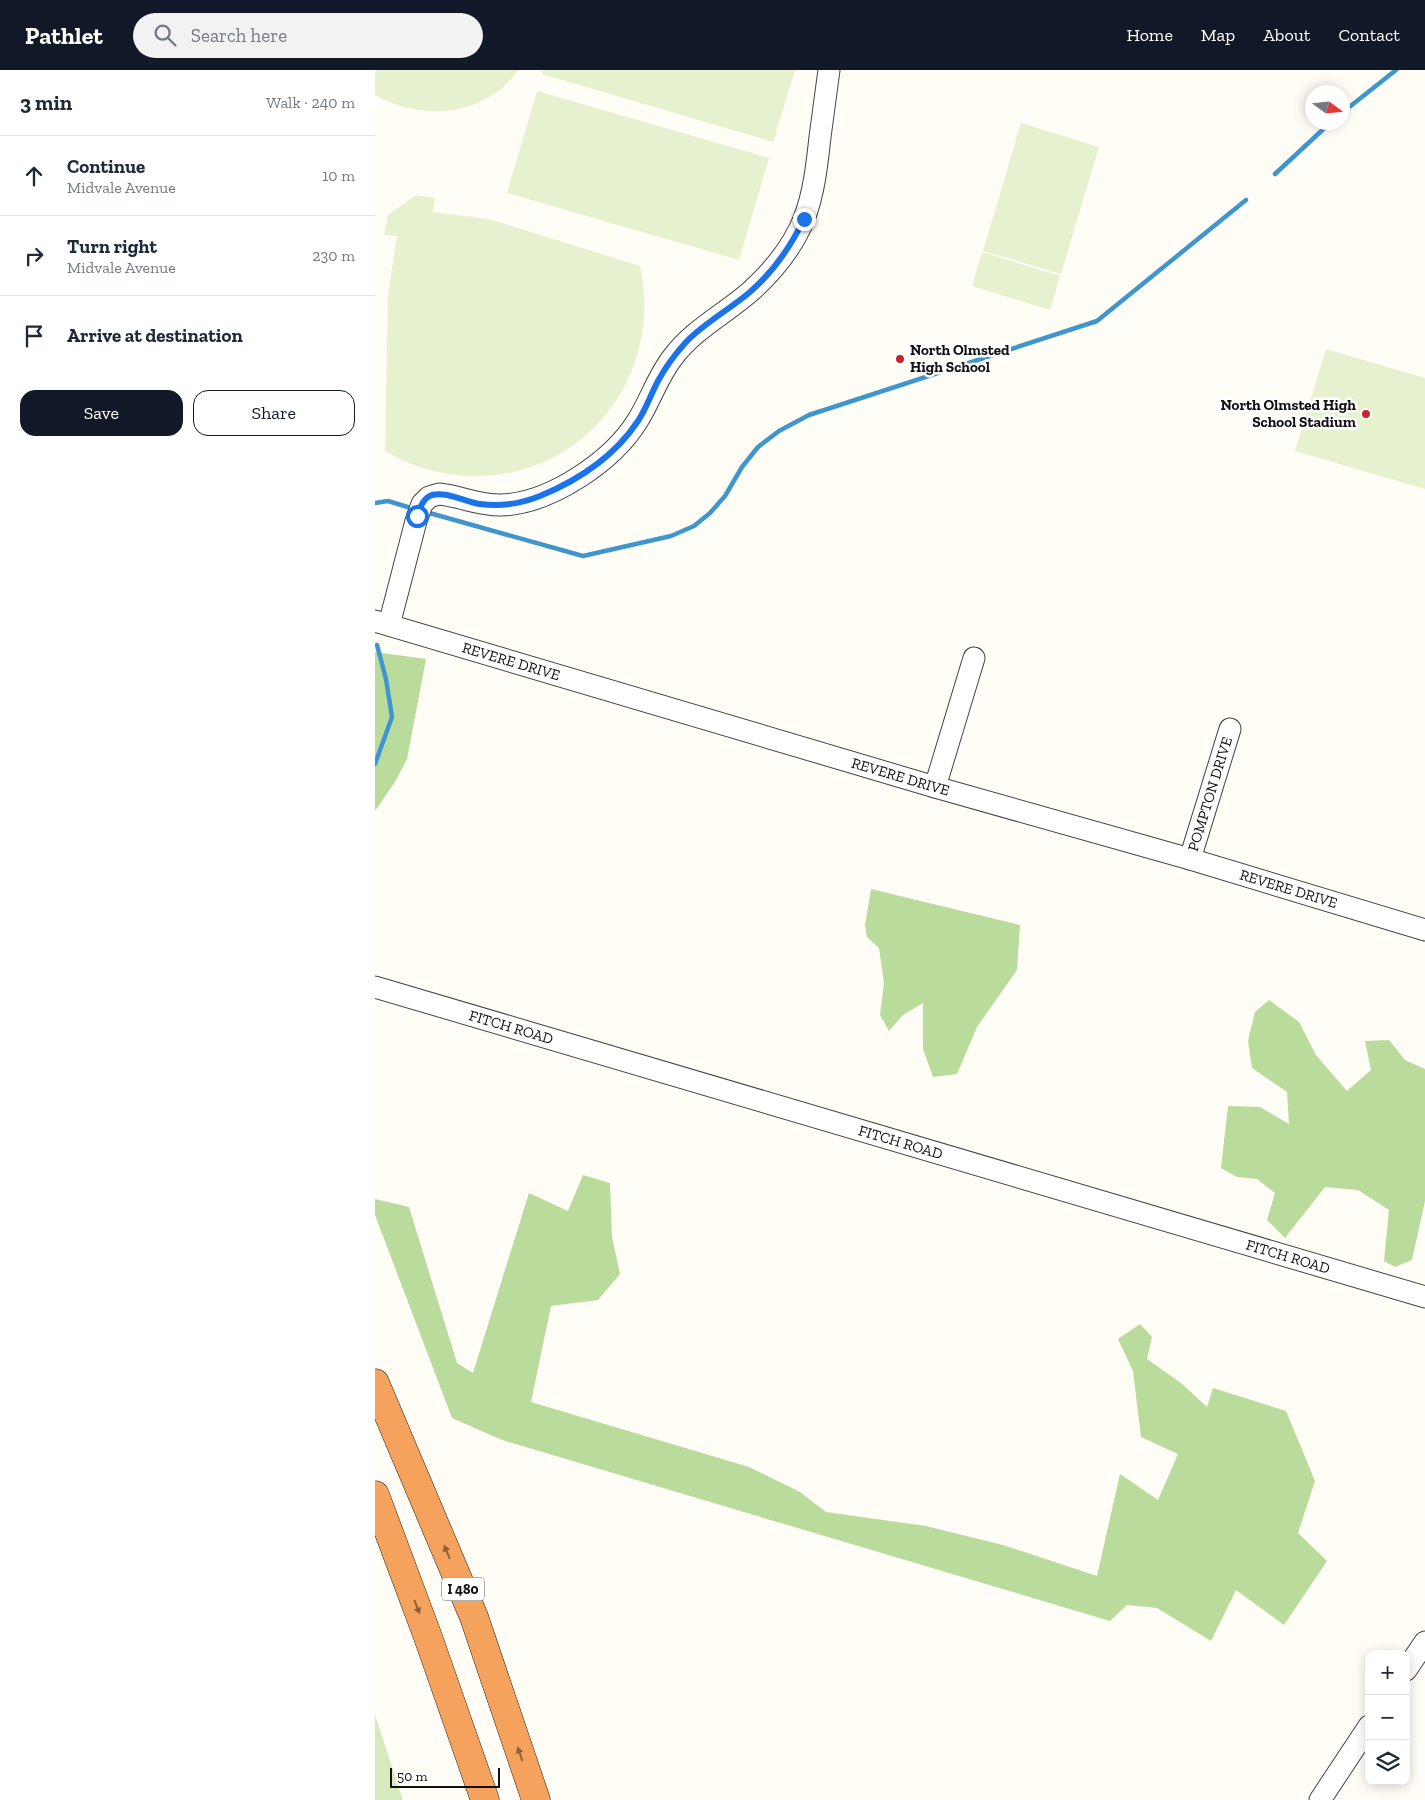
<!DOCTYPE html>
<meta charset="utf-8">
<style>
body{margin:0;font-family:"Zilla Slab",serif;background:#f2f2f3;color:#1f2937}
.controls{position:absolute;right:15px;bottom:15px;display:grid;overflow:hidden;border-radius:10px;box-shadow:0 2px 12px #0003}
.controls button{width:45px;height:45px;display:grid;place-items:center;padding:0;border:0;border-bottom:1px solid #e0e1e3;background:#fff;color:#1f2937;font:25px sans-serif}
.compass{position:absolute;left:930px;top:15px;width:45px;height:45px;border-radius:50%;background:#fff;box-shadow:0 2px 12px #0003;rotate:105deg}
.scale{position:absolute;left:15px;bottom:12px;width:110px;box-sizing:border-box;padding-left:5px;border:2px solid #111;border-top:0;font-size:14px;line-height:18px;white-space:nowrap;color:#111;-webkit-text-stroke:4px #fff;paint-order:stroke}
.stop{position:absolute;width:15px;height:15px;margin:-11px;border:4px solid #1a73e8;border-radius:50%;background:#fff}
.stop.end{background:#1a73e8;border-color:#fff;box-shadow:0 1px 5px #0008}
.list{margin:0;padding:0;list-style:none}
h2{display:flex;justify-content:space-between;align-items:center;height:65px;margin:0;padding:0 20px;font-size:21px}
h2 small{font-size:16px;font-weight:400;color:#747a83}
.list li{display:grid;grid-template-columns:32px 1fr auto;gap:15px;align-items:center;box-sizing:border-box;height:80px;padding:0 20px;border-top:1px solid #e0e1e3}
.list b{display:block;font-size:19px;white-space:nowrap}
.list p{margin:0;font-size:16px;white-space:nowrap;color:#747a83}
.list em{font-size:16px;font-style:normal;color:#747a83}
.actions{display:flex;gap:10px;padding:15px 20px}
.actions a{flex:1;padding:11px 0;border:1px solid #111827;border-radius:15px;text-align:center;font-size:18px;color:#111827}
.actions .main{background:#111827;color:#fff}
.icon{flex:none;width:28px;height:28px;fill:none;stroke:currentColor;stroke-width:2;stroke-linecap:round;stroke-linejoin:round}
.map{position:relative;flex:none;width:1050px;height:1730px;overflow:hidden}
header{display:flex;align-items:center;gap:30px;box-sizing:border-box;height:70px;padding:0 25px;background:#111827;color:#fff}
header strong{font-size:24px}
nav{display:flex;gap:28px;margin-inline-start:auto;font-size:18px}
.search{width:350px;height:45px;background:#f2f2f3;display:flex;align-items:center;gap:12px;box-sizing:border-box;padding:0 18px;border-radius:28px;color:#747a83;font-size:19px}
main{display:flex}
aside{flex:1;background:#fff}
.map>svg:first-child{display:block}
.green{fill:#d5ebbd}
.forest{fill:#b9dc9c}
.pitch{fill:#e6f2cf}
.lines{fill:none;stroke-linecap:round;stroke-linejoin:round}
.stream{stroke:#3f96cf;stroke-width:4.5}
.minor-casing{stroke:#444;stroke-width:23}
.highway-casing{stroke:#222;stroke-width:29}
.minor{stroke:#fff;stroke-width:21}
.highway{stroke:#f5a25d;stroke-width:28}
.oneway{fill:#8e613b}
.route{stroke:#1a73e8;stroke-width:6}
.poi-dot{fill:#c4262e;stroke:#fff;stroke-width:2}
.labels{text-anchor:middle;stroke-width:5;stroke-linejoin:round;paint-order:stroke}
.shield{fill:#fff;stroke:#585858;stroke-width:1}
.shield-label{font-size:14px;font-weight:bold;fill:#111}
.poi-label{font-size:15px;font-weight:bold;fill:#111;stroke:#fff;text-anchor:start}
.street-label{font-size:15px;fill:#111;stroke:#fff}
</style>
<header>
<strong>Pathlet</strong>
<div class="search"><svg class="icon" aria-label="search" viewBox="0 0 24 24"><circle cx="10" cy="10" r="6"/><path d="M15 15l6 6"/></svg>Search here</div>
<nav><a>Home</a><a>Map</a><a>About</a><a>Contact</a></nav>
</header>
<main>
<aside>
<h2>3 min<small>Walk · 240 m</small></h2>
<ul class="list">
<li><svg class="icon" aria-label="ahead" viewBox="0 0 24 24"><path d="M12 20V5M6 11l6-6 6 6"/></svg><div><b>Continue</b><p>Midvale Avenue</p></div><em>10 m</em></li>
<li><svg class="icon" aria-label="right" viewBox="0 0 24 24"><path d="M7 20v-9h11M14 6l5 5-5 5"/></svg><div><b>Turn right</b><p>Midvale Avenue</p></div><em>230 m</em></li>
<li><svg class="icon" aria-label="arrive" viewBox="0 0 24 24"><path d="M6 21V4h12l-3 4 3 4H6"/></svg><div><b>Arrive at destination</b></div></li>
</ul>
<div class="actions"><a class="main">Save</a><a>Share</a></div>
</aside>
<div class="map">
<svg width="1050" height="1730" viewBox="0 0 1050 1730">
<rect width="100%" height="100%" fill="#fffdf5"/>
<!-- green -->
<path class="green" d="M0,1645L28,1730H0Z"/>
<!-- forest -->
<path class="forest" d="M0,582L51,589L32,689L20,712L0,741Z
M496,819L645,855L642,900L602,957L582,1004L558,1007L548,979V933L528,945L514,961L505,945L509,913L504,878L492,867L490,855Z
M894,930L924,952L941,985L972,1021L996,1000L990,971L1014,970L1030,990L1050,999V1131L1037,1190L1020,1197L1009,1191L1014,1140L983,1120L950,1117L910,1168L892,1150L900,1123L882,1109L862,1107L846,1098L853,1036L885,1037L914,1054L912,1022L877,998L873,971L880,942Z
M208,1105L235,1113L237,1167L245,1204L223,1230L176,1236L156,1332L374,1397L425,1422L451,1442L551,1456L628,1475L722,1506L745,1404L783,1430L803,1384L766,1367L758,1301L743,1269L765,1254L777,1267L772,1289L806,1313L832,1337L838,1318L911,1341L940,1411L923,1463L952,1491L909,1555L861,1520L836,1571L782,1538L752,1535L735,1551L127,1370L77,1348L0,1145V1129L34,1137L82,1293L98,1303L154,1123L193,1141Z"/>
<!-- pitch -->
<path class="pitch" d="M0,0H144C138,6 132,14 125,20C87,48 40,47 0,25Z
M168,0H420L398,72L167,4Z
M162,21L394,88L364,190L132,123Z
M646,53L724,77L686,204L608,181Z
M41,125L60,128L58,142L114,149L265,196C291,314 196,423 74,404C51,400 30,393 10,381L13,224L22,166L9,165L13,145Z
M607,182L685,206L675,240L597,216Z
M951,279L1050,308V419L920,381Z"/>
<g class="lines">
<!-- stream -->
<path class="stream" d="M968,42L1021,0
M900,104L956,52
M0,433L13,431L39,439
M51,442L208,486L296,466L319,456L335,443L350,426L367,397L383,377L404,361L434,345L722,251L871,130
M0,694L17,647L11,609L2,575"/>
<defs>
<g id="minor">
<path id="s1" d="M0,551L560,717L815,789L1050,860"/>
<path d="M14,555L41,451L47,434L54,427L64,424C85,426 105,436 127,435C176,433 238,391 263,350C276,329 283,306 298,287C319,259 350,244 376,221C397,202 418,176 429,149C439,123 442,95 445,67C448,45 451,22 454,0"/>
<path d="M560,717L599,588"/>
<path id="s2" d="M815,789L855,659"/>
<path id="s3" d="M0,917L1050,1227"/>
<path d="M1031,1600L1050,1572"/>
<path d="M945,1730L994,1656"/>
</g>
<path id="highway" d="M0,1313L99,1547L161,1730
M0,1425L53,1567L110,1730"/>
</defs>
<!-- minor casing -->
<use href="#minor" class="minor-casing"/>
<!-- highway casing -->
<use href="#highway" class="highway-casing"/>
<!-- minor -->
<use href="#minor" class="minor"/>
<!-- highway -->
<use href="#highway" class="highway"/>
</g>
<!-- one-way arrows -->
<defs><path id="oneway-solid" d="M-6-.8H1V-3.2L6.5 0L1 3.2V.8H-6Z" transform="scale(1.25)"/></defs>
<g class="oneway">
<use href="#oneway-solid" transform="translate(72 1482) rotate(-113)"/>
<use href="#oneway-solid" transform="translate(42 1537) rotate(69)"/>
<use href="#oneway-solid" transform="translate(145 1684) rotate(-109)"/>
</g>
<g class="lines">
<!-- route -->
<path class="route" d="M42,446C45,438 48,428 57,425C72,421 90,432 105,434C126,437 145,434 165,426C204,410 239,387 263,351C271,339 276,324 283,311C291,296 301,283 312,271C331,252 355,239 375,222C398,202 416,176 429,149"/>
</g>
<!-- markers -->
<g class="poi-dot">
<circle cx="525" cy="289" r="5"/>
<circle cx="991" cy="344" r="5"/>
</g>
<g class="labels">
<!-- shield labels -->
<rect class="shield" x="67" y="1507.5" width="42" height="23" rx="4"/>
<g class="shield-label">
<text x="88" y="1524">I 480</text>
</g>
<!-- poi labels -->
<g class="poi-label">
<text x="535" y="285">North Olmsted<tspan x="535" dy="17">High School</tspan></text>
<text x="981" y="340" text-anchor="end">North Olmsted High<tspan x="981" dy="17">School Stadium</tspan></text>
</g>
<!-- street labels -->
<g class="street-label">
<text dy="5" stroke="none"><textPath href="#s1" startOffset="142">REVERE DRIVE</textPath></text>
<text dy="5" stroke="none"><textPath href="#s1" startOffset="548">REVERE DRIVE</textPath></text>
<text dy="5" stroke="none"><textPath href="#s2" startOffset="68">POMPTON DRIVE</textPath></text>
<text dy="5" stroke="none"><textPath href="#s1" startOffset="952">REVERE DRIVE</textPath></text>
<text dy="5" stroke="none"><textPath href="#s3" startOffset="142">FITCH ROAD</textPath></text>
<text dy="5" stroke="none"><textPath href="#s3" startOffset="548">FITCH ROAD</textPath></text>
<text dy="5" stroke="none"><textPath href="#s3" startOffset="952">FITCH ROAD</textPath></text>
</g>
</g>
</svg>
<div class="controls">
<button>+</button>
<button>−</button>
<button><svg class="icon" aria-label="layers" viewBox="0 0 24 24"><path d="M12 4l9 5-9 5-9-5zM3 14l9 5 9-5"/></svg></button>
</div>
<svg class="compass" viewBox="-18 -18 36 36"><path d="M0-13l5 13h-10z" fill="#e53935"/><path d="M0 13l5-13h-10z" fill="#747a83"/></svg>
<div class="scale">50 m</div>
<div class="stop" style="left:42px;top:446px"></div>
<div class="stop end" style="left:429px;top:149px"></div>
</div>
</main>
